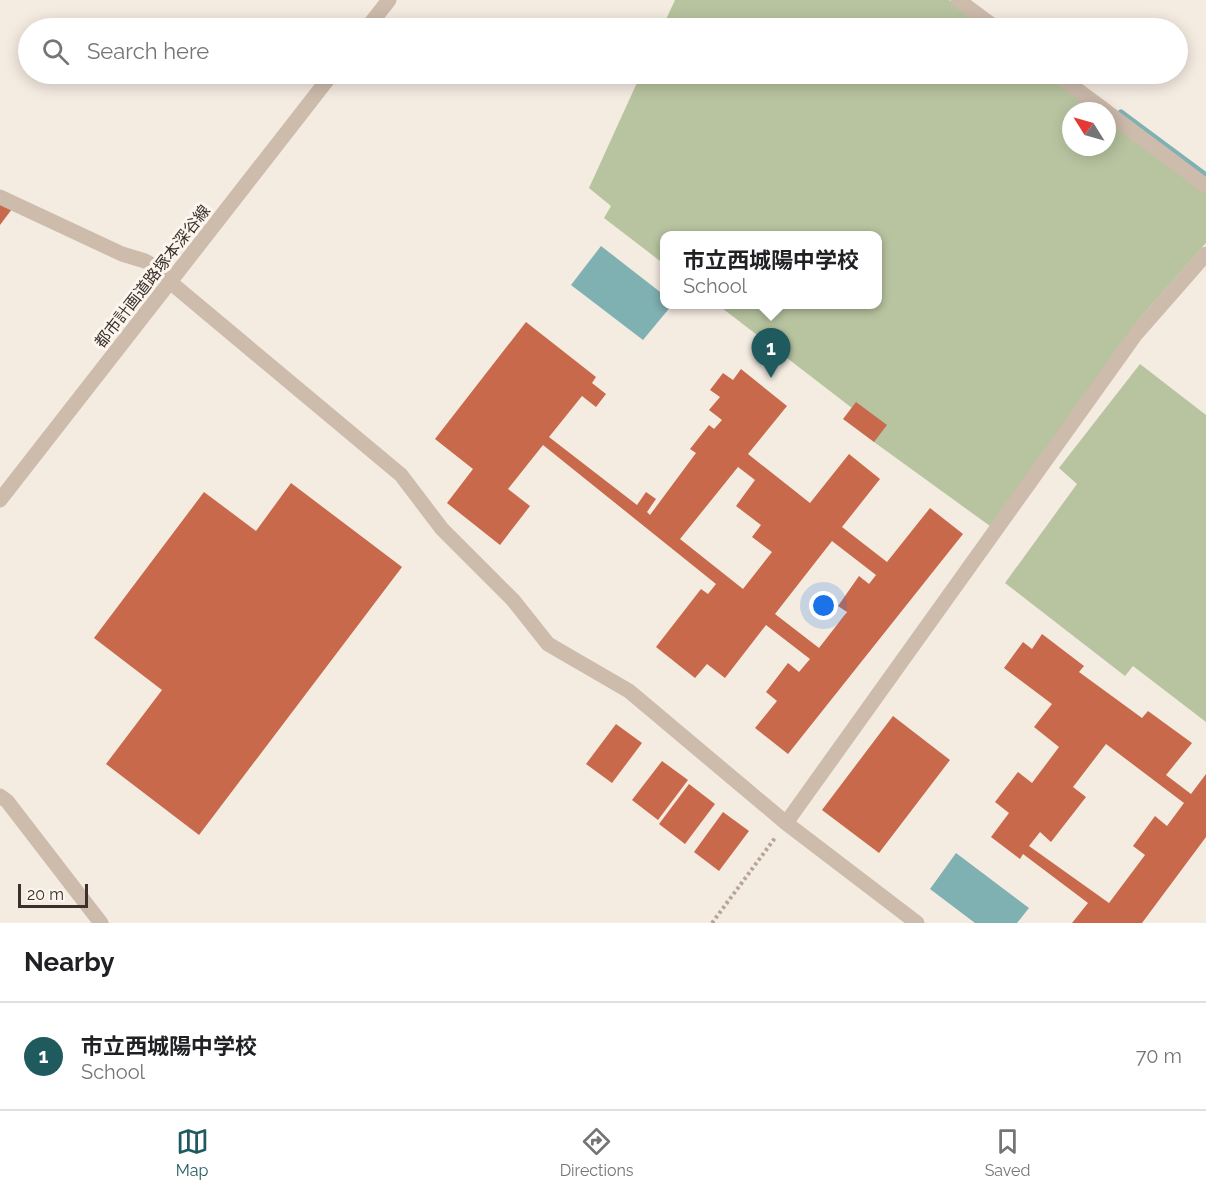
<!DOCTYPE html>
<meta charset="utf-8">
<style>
body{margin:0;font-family:Raleway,"Noto Sans JP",sans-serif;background:#f2f2f2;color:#202124}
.compass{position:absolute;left:1062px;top:102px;width:54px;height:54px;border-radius:50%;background:#fff;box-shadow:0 3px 15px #0003;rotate:307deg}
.scale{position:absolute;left:18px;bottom:15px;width:70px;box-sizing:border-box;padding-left:6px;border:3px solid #3b302b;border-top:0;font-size:16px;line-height:21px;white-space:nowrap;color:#3b302b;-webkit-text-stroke:4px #fbf5ee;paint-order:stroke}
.you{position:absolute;left:824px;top:606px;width:21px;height:21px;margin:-15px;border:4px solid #fff;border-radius:50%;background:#1a73e8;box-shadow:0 0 0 9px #1a73e833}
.badge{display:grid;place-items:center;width:39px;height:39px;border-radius:50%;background:#1f5a5e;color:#fff;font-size:20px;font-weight:700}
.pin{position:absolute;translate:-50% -50px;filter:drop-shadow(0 2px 3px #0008)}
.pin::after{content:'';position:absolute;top:32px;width:21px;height:18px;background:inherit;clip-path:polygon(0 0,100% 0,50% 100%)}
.popup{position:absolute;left:660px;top:231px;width:222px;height:78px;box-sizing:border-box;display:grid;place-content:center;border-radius:12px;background:#fff;filter:drop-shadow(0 2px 4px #0005);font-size:20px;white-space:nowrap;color:#757577}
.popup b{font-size:22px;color:#202124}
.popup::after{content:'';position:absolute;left:50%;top:100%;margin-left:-12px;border:12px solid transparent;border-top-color:#fff}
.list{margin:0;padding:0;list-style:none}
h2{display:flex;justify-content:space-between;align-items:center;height:78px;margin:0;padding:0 24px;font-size:26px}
h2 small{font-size:20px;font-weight:400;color:#757577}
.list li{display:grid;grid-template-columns:39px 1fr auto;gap:18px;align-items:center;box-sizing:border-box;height:108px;padding:0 24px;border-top:2px solid #e0e0e0}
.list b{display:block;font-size:22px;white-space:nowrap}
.list p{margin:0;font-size:20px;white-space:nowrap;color:#757577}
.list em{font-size:20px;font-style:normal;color:#757577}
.icon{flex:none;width:33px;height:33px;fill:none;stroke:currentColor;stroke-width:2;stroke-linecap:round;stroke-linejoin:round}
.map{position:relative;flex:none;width:1206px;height:923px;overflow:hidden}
.search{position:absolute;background:#fff;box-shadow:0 3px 15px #0003;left:18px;right:18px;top:18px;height:66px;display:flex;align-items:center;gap:15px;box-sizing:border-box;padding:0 21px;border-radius:33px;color:#757577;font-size:22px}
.sheet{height:186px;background:#fff}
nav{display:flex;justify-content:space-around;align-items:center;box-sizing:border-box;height:84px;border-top:2px solid #e0e0e0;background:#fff;font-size:16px;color:#757577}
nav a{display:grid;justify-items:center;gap:3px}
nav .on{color:#1f5a5e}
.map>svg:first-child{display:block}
.green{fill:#b8c4a0}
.water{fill:#7fb0b2}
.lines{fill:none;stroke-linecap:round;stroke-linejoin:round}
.stream{stroke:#7fb0b2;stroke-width:7}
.building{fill:#c8694b;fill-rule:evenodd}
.path{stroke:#b9a596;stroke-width:4;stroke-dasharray:3 3;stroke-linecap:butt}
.minor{stroke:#cdbbac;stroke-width:15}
.labels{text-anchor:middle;stroke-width:6;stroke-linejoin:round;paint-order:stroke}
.street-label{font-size:16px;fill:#3b302b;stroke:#fbf5ee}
</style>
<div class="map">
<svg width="1206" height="923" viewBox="0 0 1206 923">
<rect width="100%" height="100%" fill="#f4ebe1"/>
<!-- green -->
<path class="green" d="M675,0H949L987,28H662Z
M641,74H1048L1099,111H1071V147H1107V117L1206,191V243L1141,317L990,526L874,442L852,408L718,305L878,304V236H664V264L604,218L611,206L589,188Z
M1140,364L1206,415V722L1133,666L1125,676L1005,583L1077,484L1059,468Z"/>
<!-- water -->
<path class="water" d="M601,246L664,295V304L672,305L643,340L571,285Z
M956,853L1029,908L1017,923H975L930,889Z"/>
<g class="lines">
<!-- stream -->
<path class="stream" d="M1121,113L1206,176"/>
</g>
<!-- building -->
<path class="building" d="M0,199L12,209L0,225Z
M526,322L596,377L592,383L606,394L596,407L582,396L549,437L637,505L646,492L656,499L647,512L650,515L696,453L690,449L709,425L714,429L722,420L709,410L720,397L710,390L723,373L733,380L741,369L787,406L748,454L810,503L849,454L880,479L842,527L887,562L930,508L963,534L788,754L755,728L777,701L766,692L788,663L799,672L810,659L766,625L725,678L707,664L695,678L656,647L701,589L708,594L716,584L543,445L508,489L530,506L500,545L447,503L473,469L435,439ZM738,467L755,480L736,506L761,525L752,537L772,552L743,589L680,539ZM832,541L876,575L869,584L859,576L838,606L847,612L819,648L775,614Z
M856,402L887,425L874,442L843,419Z
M291,483L402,567L199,835L106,764L162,690L94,638L204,492L256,531Z
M1042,634L1084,666L1079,672L1142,718L1148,711L1192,743L1166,775L1191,794L1206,774V837L1142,923H1072L1088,903L1023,854L1020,859L991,837L1009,813L995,802L1018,772L1032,783L1059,747L1034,727L1052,704L1004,668L1023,642L1032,649ZM1106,744L1184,803L1167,826L1155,816L1133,846L1145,855L1109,903L1029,846L1040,832L1051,842L1086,797L1073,787Z
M893,716L950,760L879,853L822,810Z
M616,724L642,743L612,783L586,764Z
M662,761L688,780L658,820L632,800Z
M689,784L715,804L685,844L659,824Z
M723,812L749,831L719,871L694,852Z"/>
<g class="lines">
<!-- path -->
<path class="path" d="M712,923L775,838"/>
<!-- minor -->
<path class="minor" d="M958,0L996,28
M367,28L389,0
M1056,74L1106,111
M1107,112L1206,186
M0,197L122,254L145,261L156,267L170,282L401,475L442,529L513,600L548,644L629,691L786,823L917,923
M0,500L332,74
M0,796L7,801L101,923
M786,823L1136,334L1206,254"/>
</g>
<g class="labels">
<!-- street labels -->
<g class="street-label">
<text transform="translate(152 276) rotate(-52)" y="6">都市計画道路塚本深谷線</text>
</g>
</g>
</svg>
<svg class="compass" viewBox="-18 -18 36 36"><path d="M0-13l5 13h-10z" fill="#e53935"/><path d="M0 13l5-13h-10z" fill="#757577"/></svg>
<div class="scale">20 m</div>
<div class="you"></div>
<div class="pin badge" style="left:771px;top:378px">1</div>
<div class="popup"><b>市立西城陽中学校</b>School</div>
<div class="search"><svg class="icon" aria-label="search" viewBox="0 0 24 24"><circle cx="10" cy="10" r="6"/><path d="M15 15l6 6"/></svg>Search here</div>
</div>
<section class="sheet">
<h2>Nearby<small></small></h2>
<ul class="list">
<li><span class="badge">1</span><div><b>市立西城陽中学校</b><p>School</p></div><em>70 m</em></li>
</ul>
</section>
<nav>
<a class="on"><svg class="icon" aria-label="map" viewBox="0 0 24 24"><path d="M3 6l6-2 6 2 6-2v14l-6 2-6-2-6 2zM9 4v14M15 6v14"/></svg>Map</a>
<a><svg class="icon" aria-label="directions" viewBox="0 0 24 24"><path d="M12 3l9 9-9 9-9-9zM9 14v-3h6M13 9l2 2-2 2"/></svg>Directions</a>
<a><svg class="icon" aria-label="saved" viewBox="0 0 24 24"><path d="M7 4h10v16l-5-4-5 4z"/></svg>Saved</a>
</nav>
